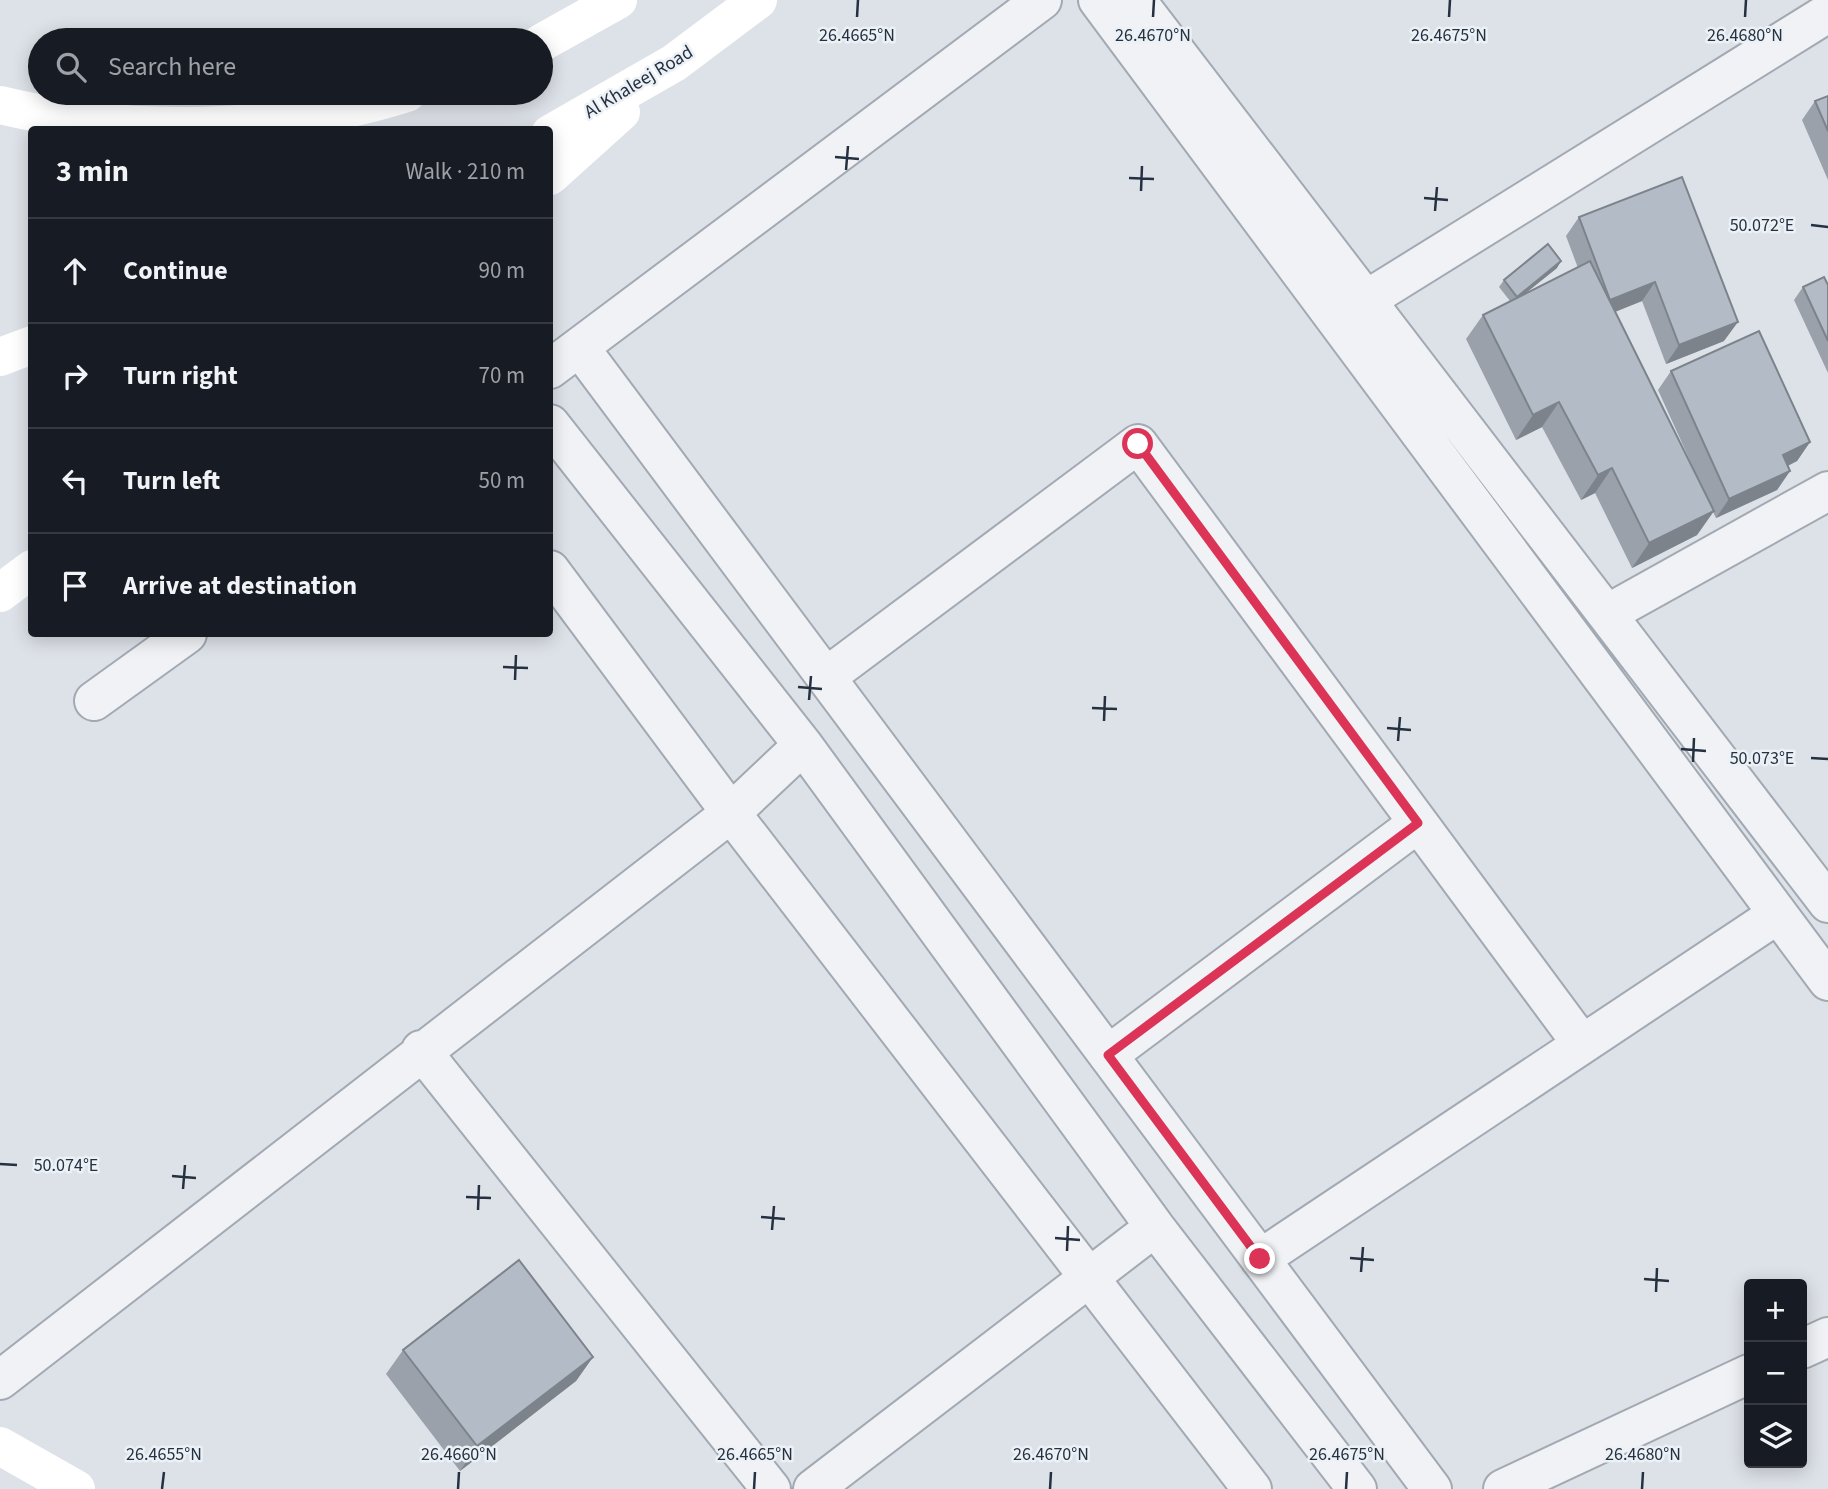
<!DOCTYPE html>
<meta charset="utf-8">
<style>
body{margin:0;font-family:"Source Sans 3",sans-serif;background:#20242c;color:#f1f3f6}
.controls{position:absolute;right:21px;bottom:21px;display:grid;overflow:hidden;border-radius:7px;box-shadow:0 4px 18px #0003}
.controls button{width:63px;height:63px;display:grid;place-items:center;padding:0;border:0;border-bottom:2px solid #363941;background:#171b24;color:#f1f3f6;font:35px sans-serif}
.stop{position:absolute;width:21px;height:21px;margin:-16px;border:5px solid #db3457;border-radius:50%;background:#fff}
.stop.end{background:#db3457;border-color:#fff;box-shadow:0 2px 7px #0008}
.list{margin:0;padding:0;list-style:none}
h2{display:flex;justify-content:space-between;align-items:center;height:91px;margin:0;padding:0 28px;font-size:30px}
h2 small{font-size:23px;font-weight:400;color:#9ea1a6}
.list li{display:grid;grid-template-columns:46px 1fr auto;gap:21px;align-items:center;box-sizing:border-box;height:105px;padding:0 28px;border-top:2px solid #363941}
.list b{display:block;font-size:26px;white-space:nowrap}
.list em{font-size:23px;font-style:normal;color:#9ea1a6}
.icon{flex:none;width:38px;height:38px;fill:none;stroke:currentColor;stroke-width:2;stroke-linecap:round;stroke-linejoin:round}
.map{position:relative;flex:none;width:1828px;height:1489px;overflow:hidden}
.search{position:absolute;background:#171b24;box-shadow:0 4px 18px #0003;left:28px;top:28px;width:525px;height:77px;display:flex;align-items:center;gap:18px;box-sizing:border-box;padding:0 24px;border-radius:38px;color:#9ea1a6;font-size:26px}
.panel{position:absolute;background:#171b24;box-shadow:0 4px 18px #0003;left:28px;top:126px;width:525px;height:511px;border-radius:7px}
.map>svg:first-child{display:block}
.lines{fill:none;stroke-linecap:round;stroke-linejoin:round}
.street-casing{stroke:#a2a9b2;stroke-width:42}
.street{stroke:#f0f2f6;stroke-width:38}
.secondary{stroke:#fff;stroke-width:38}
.wall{fill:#9aa1aa}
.shaded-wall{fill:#7d838b}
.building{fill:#b3bbc6;stroke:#7d838b;stroke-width:2}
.route{stroke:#db3457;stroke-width:9}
.ticks{fill:none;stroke:#253040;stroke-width:2.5}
.labels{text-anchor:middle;stroke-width:5;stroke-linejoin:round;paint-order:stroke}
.street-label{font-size:19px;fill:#253040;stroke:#ecf1f6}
.ticks-label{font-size:18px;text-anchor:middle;fill:#253040;stroke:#ecf1f6;stroke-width:5;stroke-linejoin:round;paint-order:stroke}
</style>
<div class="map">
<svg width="1828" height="1489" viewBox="0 0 1828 1489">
<rect width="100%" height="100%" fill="#dde2e8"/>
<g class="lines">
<defs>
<path id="street" d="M1098,0L1828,981
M1136,0L1828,903
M1366,300L1828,13
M580,348L1432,1489
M550,369L1042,0
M550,570L731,813L1252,1489
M1607,614L1828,491
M826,677L1138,444L1582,1044
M94,701L187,634
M803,745L1155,1227L1357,1489
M421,1050L771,1489
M1108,1055L1418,823
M1260,1259L1778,914
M1802,1349L1828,1337
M0,1380L731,813L803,745L550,424
M813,1489L1155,1227
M1503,1489L1749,1374"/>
</defs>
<!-- street casing -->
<use href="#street" class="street-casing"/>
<!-- street -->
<use href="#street" class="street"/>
<!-- secondary -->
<path class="secondary" d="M541,43L618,0
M0,105C128,136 282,133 407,93
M550,134L674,63L758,0
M550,176L621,112
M0,357L32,345
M0,593L32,569
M0,1446L76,1489"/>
</g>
<!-- wall -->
<path class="wall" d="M1828,96V180L1802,120L1815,101Z
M1579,217L1724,341L1666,364L1642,301L1615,312L1696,474L1658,390L1671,371L1810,442L1797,461L1788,466L1790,471L1777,490L1716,518L1713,512L1697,535L1632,568L1595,493L1581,500L1542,427L1516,440L1466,339L1483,315L1510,301L1499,287L1504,280L1557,268L1524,294L1578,268L1566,236Z
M1828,285V373L1794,300L1803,287Z
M403,1350L593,1357L576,1381L460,1471L386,1374Z"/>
<!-- shaded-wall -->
<path class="shaded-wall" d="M1561,261L1557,268L1512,304L1517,297Z
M1655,282L1642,301L1597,319L1610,300Z
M1738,322L1724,341L1666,364L1679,345Z
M1559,402L1542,427L1516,440L1533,415Z
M1810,442L1797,461L1770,474L1783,455Z
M1612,468L1595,493L1581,500L1598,475Z
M1790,471L1777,490L1716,518L1729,499Z
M1714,511L1697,535L1632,568L1649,543Z
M593,1357L576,1381L460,1471L477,1446Z"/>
<!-- building -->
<path class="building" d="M1828,96V131L1815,101Z
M1682,177L1738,322L1679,345L1655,282L1610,300L1579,217Z
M1548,244L1561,261L1517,297L1504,280Z
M1590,261L1714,511L1649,543L1612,468L1598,475L1559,402L1533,415L1483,315Z
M1824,277L1828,285V341L1803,287Z
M1759,331L1810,442L1783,455L1790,471L1729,499L1671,371Z
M519,1260L593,1357L477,1446L403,1350Z"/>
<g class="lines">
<!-- route -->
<path class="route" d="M1138,444L1418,823L1108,1055L1260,1259"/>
</g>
<!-- ticks -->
<path class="ticks" d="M857,17L858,0M1153,17L1154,0M1449,17L1450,0M1745,17L1746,0M835,157L859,159M846,170L848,146M1129,178L1154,179M1141,191L1142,166M1424,198L1448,200M1435,211L1437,187M1811,225L1828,227M503,667L528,668M515,680L516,655M798,687L822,689M809,700L811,676M1092,708L1117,709M1104,721L1105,696M1387,728L1411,730M1398,741L1400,717M1681,749L1706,751M1811,758L1828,759M1693,762L1694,738M0,1164L17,1165M172,1176L196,1178M183,1189L185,1165M466,1197L491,1198M478,1210L479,1185M761,1217L785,1219M772,1230L774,1206M1055,1238L1080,1240M1067,1251L1068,1226M1350,1258L1374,1260M1361,1272L1363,1247M1644,1279L1669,1281M1656,1292L1657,1268M162,1489L164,1472M458,1489L459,1472M754,1489L755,1472M1050,1489L1051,1472M1346,1489L1347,1472M1642,1489L1643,1472"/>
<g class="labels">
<!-- street labels -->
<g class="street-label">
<text transform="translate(638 81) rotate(-31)" y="7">Al Khaleej Road</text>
</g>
</g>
<g class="ticks-label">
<text x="857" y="41">26.4665°N</text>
<text x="1153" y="41">26.4670°N</text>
<text x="1449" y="41">26.4675°N</text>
<text x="1745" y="41">26.4680°N</text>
<text x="1762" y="231">50.072°E</text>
<text x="1762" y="764">50.073°E</text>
<text x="66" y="1171">50.074°E</text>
<text x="164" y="1460">26.4655°N</text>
<text x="459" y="1460">26.4660°N</text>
<text x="755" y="1460">26.4665°N</text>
<text x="1051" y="1460">26.4670°N</text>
<text x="1347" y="1460">26.4675°N</text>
<text x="1643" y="1460">26.4680°N</text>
</g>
</svg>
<div class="controls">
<button>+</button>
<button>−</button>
<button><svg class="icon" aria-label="layers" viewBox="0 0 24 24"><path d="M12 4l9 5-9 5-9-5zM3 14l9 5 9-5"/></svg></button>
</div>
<div class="stop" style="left:1138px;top:444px"></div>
<div class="stop end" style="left:1260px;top:1259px"></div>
<div class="search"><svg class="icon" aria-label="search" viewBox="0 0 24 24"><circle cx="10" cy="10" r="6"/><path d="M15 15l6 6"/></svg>Search here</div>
<section class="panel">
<h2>3 min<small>Walk · 210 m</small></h2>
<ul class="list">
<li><svg class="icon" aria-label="ahead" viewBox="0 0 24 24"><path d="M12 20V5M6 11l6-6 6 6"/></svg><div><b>Continue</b></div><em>90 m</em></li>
<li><svg class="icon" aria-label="right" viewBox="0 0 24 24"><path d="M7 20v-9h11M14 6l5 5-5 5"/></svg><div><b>Turn right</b></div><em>70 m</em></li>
<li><svg class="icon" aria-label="left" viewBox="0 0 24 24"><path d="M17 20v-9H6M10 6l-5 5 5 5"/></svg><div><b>Turn left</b></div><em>50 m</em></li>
<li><svg class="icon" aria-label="arrive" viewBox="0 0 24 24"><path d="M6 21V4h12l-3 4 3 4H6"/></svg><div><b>Arrive at destination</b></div></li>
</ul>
</section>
</div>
